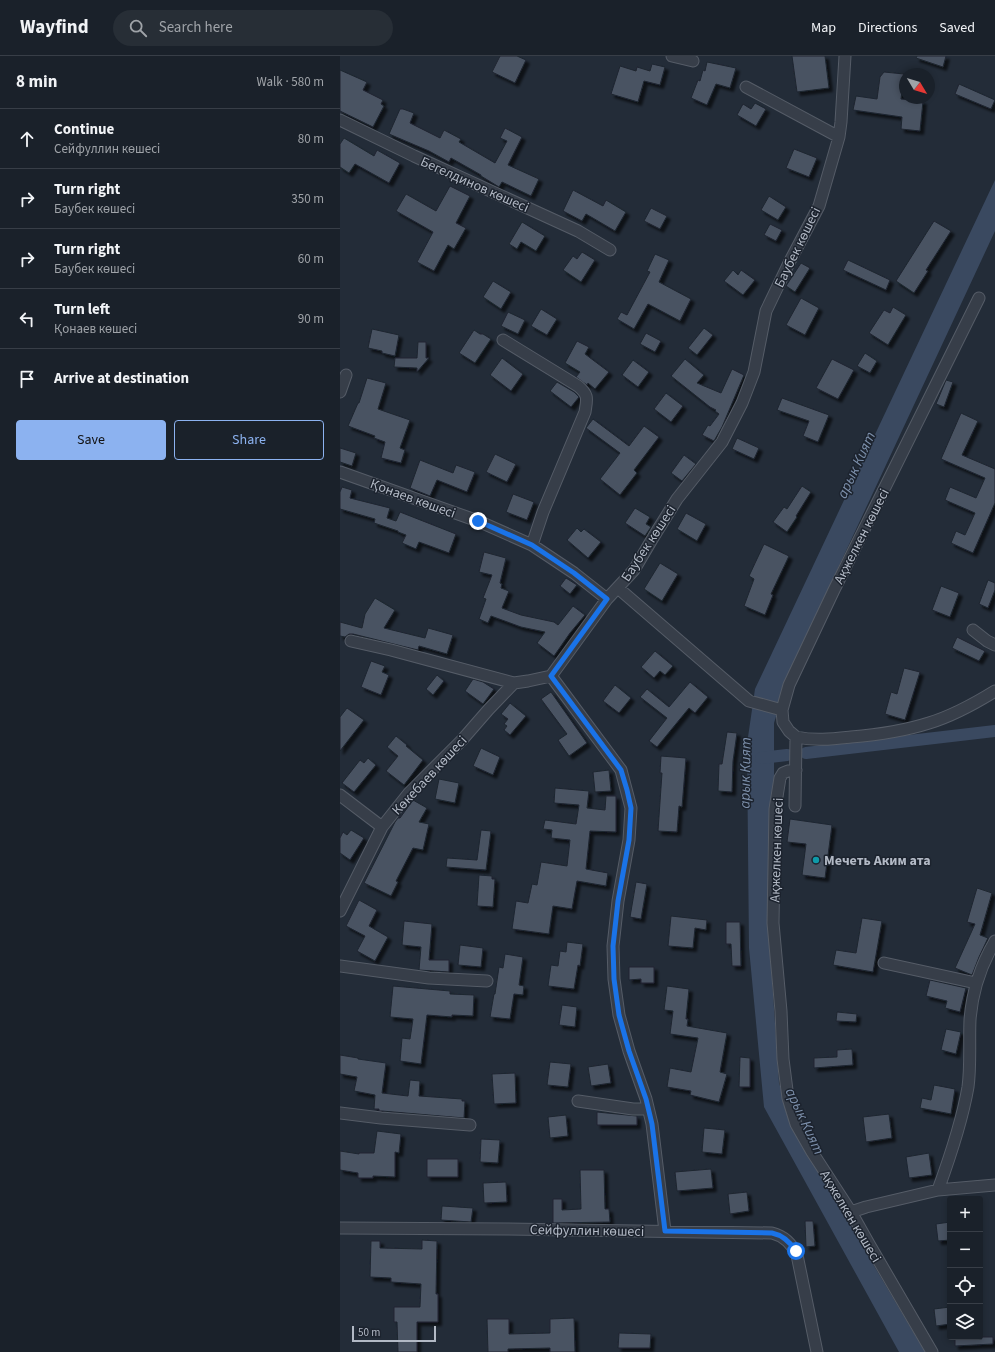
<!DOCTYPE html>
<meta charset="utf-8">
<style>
body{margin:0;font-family:"Source Sans 3",sans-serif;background:#272e36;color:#f1f3f6}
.controls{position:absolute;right:12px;bottom:12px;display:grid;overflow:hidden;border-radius:4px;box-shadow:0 2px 6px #0003}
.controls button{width:36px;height:36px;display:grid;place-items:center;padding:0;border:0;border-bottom:1px solid #383e47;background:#1a212a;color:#f1f3f6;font:20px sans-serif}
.compass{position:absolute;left:559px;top:12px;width:36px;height:36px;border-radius:50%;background:#1a212a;box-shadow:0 2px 6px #0003;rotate:128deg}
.scale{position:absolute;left:12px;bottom:10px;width:84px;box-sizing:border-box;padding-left:4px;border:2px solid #b2b9c5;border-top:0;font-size:11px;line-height:14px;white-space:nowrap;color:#b2b9c5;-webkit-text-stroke:3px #1c232e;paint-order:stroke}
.stop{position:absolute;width:12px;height:12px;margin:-9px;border:3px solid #1a73e8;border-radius:50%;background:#fff}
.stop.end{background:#1a73e8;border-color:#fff;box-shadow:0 1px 4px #0008}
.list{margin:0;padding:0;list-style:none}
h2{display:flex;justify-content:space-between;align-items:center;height:52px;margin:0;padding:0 16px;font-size:17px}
h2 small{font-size:13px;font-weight:400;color:#9fa3a8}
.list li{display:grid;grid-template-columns:26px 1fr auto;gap:12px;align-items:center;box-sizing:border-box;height:60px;padding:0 16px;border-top:1px solid #383e47}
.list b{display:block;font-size:15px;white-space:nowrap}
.list p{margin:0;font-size:13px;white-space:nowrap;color:#9fa3a8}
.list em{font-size:13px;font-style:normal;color:#9fa3a8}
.actions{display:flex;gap:8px;padding:12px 16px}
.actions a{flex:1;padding:9px 0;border:1px solid #8cb2f0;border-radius:4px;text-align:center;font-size:14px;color:#8cb2f0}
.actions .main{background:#8cb2f0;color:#111}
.icon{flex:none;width:22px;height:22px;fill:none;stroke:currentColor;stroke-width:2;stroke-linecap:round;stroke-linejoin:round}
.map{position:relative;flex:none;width:655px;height:1296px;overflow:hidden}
header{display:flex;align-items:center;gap:24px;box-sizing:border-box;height:56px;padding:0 20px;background:#1a212a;border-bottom:1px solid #383e47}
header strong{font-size:19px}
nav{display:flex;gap:22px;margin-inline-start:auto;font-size:14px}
.search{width:280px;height:36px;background:#272e36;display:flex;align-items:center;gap:10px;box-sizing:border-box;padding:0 14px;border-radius:22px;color:#9fa3a8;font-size:15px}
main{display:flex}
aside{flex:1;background:#1a212a}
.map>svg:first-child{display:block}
.water{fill:#3a4960}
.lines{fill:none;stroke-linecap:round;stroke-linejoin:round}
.canal{stroke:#3a4960;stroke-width:12}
.building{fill:#4a5362;stroke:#1e2530;filter:url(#shadow)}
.minor-casing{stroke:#555c67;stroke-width:13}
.minor{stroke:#373e49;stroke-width:11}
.route{stroke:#1a73e8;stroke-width:5}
.culture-dot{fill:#0f9aa8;stroke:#1c232e;stroke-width:1.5}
.labels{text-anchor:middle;stroke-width:3;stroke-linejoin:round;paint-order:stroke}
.street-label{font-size:14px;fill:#b2b9c5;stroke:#1c232e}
.poi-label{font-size:14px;font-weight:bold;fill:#b2b9c5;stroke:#1c232e;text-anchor:start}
.water-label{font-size:15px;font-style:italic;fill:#7c8faa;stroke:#1c232e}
</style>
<header>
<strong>Wayfind</strong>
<div class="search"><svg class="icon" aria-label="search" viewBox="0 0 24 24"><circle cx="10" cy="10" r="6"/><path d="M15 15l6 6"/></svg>Search here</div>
<nav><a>Map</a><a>Directions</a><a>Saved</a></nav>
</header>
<main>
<aside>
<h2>8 min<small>Walk · 580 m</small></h2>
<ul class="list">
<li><svg class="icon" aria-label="ahead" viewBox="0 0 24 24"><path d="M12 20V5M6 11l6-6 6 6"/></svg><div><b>Continue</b><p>Сейфуллин көшесі</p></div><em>80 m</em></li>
<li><svg class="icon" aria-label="right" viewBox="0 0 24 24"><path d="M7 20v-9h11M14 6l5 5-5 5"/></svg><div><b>Turn right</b><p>Баубек көшесі</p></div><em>350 m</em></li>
<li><svg class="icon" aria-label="right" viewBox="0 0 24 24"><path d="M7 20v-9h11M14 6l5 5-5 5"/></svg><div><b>Turn right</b><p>Баубек көшесі</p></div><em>60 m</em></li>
<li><svg class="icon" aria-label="left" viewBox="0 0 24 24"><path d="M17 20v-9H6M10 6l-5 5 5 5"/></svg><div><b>Turn left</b><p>Қонаев көшесі</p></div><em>90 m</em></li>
<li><svg class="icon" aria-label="arrive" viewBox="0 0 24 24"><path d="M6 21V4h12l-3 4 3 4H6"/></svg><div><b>Arrive at destination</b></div></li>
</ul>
<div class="actions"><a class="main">Save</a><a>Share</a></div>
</aside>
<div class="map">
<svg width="655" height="1296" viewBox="0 0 655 1296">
<defs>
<filter id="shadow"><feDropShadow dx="3.5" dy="3.5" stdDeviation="1" flood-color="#0009"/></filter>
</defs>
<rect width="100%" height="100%" fill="#232c38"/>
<!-- water -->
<path class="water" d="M655,124V175L450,615L434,667V727L428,863L439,1027L451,1064L462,1088L585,1296H559L424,1051L409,892L407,688L415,633Z"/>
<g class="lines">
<!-- canal -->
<path class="canal" d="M466,697L655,675
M421,702L447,699"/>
</g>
<!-- building -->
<path class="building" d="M160,0H177L186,4L175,27L152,16Z
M452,0H485L489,32L457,36Z
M577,0H606L603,11L576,2Z
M367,6L396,12L390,32L376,28L367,49L351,42L358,24L360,25L363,14L365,15Z
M312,8L325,11L320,29L304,25L298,46L271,38L280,10L296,15L297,11L310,15Z
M0,14L27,26L23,34L43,44L41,48L44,50L33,71L0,55Z
M544,16L564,18L561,43L583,45L580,75L561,73L562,61L513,54L516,40L537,43L540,21Z
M619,28L655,44L651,53L615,38Z
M415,47L426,53L416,70L397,59L403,48L411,53Z
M60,53H63L74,57L70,67L100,82L104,74L121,83L119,86L155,107L167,85L160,82L165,72L182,81L168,109L199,123L191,140L162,126L159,131L141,120V119L111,102L109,106L89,95L49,78Z
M4,82L34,100L37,94L60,107L49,127L15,108L9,117L0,111V88Z
M454,93L477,102L469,121L446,112Z
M110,130L130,140L116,167L126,172L114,193L108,189L94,215L77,206L93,176L56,155L66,138L96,155Z
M233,134L263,150L266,144L286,156L275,175L246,158L242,165L223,155Z
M429,140L446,151L438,164L421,154Z
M311,152L327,160L320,173L304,165Z
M594,165L611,175L586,214L588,215L574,237L556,225Z
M182,166L205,180L196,195L181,186L177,193L169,188Z
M430,168L442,174L436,185L424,179Z
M242,196L255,204L241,226L223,214L233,200L237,203Z
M315,198L329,204L319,226L351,243L340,265L308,248L294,273L277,263L281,256L287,259L310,216L307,215Z
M508,204L550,224L546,234L503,214Z
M461,207L470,212L455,236L446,230Z
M393,214L398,219L401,214L415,224L403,239L384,225Z
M153,225L171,236L161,253L143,241Z
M461,242L479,252L465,279L446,269Z
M553,251L566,259L548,289L529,277L544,254L550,257Z
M201,253L217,263L207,279L191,270Z
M168,256L185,264L178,278L161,270Z
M364,272L373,279L357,299L348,292Z
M32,273L59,279L55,300L42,297V295L28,292Z
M134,274L140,278H143L151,283L135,307L119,297Z
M306,277L321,285L315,296L300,288Z
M237,285L249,291L245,298L269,316L255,333L248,327L247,329L236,321L240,316L225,307Z
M78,286H86V302H89L77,316V312L54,311L55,302H77Z
M525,297L537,305L530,317L517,310Z
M162,302L183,318L171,335L150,319Z
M345,303L364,319L357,327L381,337L392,313L404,319L382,371L374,385L362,379L368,369L370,370L379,358L375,355L376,354L370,351L331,320Z
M492,303L514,314L498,343L476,332Z
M293,304L309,316L298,331L282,319Z
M27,322L46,327L38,353L70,364L60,392L65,394L61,407L41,402L45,386L34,382L35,380L8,370L18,347H19Z
M606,324L613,326L604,351L596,348Z
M217,326L234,336L239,341L231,351L210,335Z
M326,337L343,350L331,366L314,353Z
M442,342L489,359L478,386L463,380L469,365L437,354Z
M621,357L638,365L622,399L655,413V447L633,497L611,487L616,475L625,479L635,457L605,444L610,431L636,442L645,422L601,403Z
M253,363L289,390L304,370L319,381L294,414L297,417L280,439L260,423L280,397L246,372Z
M397,382L419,392L414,403L392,393Z
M0,392L16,397L12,410L0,406Z
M155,398L176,408L167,426L146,416Z
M344,399L356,408L342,425L331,417Z
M80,404L113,417L116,409L135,416L127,436L97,424L90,440L70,432Z
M462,430L471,436L456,460L457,461L447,476L433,466L444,451L447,453Z
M2,431L12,434L10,442L50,452L47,462L56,465L60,456L116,478L109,497L79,486L76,493L62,487L66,479L58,476V475L34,467L35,463L0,453V436Z
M173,438L194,446L187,464L166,456Z
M295,452L310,461L306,468L311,471L305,480L285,467Z
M346,457L366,468L357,485L337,473Z
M237,472L241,476L244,473L261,486L248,502L227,484Z
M424,488L449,500L431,538L433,539L425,559L404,550L414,523L409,520Z
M144,496L166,502L160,527L162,528L161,532L169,535L162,552L181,559L214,566L218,569L233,550L245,559L230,577L214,600L197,587L205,576L181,571L151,560L148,567L139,563L146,543L143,542L152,519L139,516Z
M320,507L338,518L322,545L304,533Z
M226,522L237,529L230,538L220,530Z
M648,524L655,527V534L648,552L639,548Z
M601,530L619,537L610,561L592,554Z
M35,542L55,554L44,572L85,582L88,572L113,579L107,598L79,590L78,594L13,578H9L5,581L0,580V566L22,572L25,558Z
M617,581L645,595L639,605L612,592Z
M315,595L333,610L325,619L320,615L314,622L301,611Z
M31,605L45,610L42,616L49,619L41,639L21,631Z
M564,612L580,616L565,664L545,658L551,636L557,638Z
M97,619L104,625L93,639L86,633Z
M133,623L143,626L154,633L143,648L125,635Z
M350,626L368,641L355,657L349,652L317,691L309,685L327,662L300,641L307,633L329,651Z
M275,629L291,642L279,657L263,645Z
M211,636L247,687L229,700L218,684L227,678L201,643Z
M170,647L186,660L170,679L164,674L167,670L164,668L168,663L161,658Z
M7,652L24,664L0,695V661Z
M387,676L397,677L393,705L392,736L378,735L379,708H382Z
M56,680L67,689L66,690L83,704L64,729L46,715L58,700L47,691Z
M141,692L160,701L153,719L133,710Z
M321,700L346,702L342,751L339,750L337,776L318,775L322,717H320Z
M28,702L36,709L14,736L2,727L20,704L24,707Z
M269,714L271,735L255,736L253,716Z
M99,723L119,727L115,747L95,743Z
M215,732L249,735L247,752L265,754L266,740H276V776L250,775L246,813L268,817L266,830L237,825L232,853L213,850L209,878L172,873L176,845L188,847L192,828L197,829L201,806L227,810L230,784L211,782L212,774L203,773L205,764L236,768L239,749L214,747Z
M73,744L87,752L79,766L89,768L83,794L73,792L56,825L58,826L51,840L24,827L55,766L58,762H60Z
M450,763L492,769L485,822L462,819L466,788L447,786Z
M11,774L24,782L10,804L0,797V782L3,776L7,779Z
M141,774L151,775L146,814L106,811L107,802L137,804Z
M139,819L152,820V823H155L153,851L137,850Z
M296,826L307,828L301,863L290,861Z
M637,832L652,837L640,879L648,882L639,901L632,919L615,912L635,868L627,866Z
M19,844L37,854L29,870L48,881L35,905L17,895L25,880L6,870Z
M331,860L367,864L366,874L355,872L353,892L328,890Z
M522,862L542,865L533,916L493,909L496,894L516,897Z
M64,865L92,868L89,904H109V916L79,914L81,891L62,889Z
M386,866H400L401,910H392L391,888H386Z
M227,886L243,888L240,910L238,909L234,933L208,930L211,909L218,910L220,895L226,896Z
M120,889L143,892L141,911L118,909Z
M165,898L183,901L179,929L184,930L183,939L174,938L170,963L150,961L154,938H155L159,911L163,912Z
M289,911H314V927H301V923L289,924Z
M590,924L626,932L620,956L605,952L607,945L586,940Z
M53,930L110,935V938L134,939L133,960L112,959V961L87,959L81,1008L60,1005L62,982L70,983L73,963L50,961Z
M327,930L349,933L346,963H348L347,970L387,977L380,1016L387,1018L379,1046L350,1039L351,1035L327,1031L330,1012L351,1016L358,982L330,978L333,955L324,954Z
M222,949L237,951L235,971L219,969Z
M497,956L517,958L516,966L496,965Z
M606,973L621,976L616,998L601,994Z
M512,993L513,1009L474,1012V1002L497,1001V994Z
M0,999L18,1002V1003L46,1007L42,1037L68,1040L70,1024L80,1025L79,1040L122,1043V1045H125L124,1062L42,1055H39V1053H34L35,1039L14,1035L17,1021L0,1018Z
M400,1001L410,1002V1031H399Z
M210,1006L231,1008L228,1031L207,1029Z
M268,1008L271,1027L251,1030L248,1011Z
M175,1017L176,1047L154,1048L152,1018Z
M594,1029L615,1033L611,1058L580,1052L582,1042L591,1044Z
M257,1056L297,1060V1069H257Z
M549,1058L552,1082L526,1086L523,1061Z
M226,1059L228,1080L210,1082L208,1061Z
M364,1072L385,1074L382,1098L362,1096Z
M37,1075L61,1078L59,1097L55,1096V1121L33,1120V1122H18V1117L0,1114V1095L19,1098V1097H34Z
M141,1083L160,1084L158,1107L140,1106Z
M589,1097L592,1119L569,1122L566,1101Z
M87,1103H118V1121H87Z
M371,1113L373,1132L337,1135L335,1116Z
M240,1114H264L265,1153H269L270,1166L213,1167V1143H222V1154L241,1153Z
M166,1126L167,1146L144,1147L143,1127Z
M407,1136L409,1155L390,1158L388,1138Z
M102,1150L133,1152L131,1166L101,1164Z
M465,1165H473L475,1190L466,1191Z
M610,1166V1184L598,1185L596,1168Z
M82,1184L97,1185L96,1238H98V1266H77V1296H58L57,1266H54V1251H80L81,1228L51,1226V1222L30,1221L31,1185H40V1192L82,1193Z
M610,1251V1268L596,1270L594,1253Z
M234,1262L235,1296H210V1292L168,1293V1296H148L147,1263H169V1278L210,1277V1263Z
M279,1277L311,1278L310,1292H278Z
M615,1281H653V1288L615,1290Z"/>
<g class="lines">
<defs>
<path id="minor" d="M332,0L353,5
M406,31L499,81
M0,64L74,100L238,175L270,194
M163,284L238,330C249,339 247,343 245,356L203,456L192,489
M0,336L6,319
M0,416L138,465L192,489L234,517L267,543
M278,532L409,645L442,654
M633,574L647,585L655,589
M11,585L51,594L174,627
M211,620L267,543L294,514L314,480L337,443L382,386L402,347L414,316L426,255L450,205L479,150L499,81L501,66L505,0
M211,620L281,714L291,752L289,784L278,845L273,890L274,923L279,959L289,995L306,1043L312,1068L325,1175
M456,681C475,685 492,683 511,681C536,679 564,675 589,667C612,660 634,648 655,635
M456,714L448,715L443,717L440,722L435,753L433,867L441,955L443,1003L448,1042L456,1068L472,1096L511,1156L529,1188L592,1296
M0,739L42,771
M455,750L456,681L449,675L443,666L442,654L449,629L494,534L639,242
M0,855L42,771L69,737L122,684L149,653L174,627L188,625L211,620
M544,907L636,927
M0,910L89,922L147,925
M238,1045L293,1053H308
M0,1057L41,1062L130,1069
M598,1134C610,1101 622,1066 628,1031C631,1009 629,986 630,964C632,936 641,909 655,885
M511,1156L526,1151L598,1134L655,1129
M0,1172L167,1173L432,1177C444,1180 452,1188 457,1199L477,1296"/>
</defs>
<!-- minor casing -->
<use href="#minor" class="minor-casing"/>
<!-- minor -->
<use href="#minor" class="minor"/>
</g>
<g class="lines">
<!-- route -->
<path class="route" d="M138,465L192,489L234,517L267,543L211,620L281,714L287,734L291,752L289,784L278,845L273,890L274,923L279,959L289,995L306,1043L312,1068L325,1175L432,1177C442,1179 450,1186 456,1195"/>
</g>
<!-- markers -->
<circle class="culture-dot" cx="476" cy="804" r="4"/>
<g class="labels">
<!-- street labels -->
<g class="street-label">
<text transform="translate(135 128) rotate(24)" y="5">Бегелдинов көшесі</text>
<text transform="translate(457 191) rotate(-64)" y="5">Баубек көшесі</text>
<text transform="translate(73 442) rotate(20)" y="5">Қонаев көшесі</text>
<text transform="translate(521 480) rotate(-63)" y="5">Ақжелкен көшесі</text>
<text transform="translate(308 487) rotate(-57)" y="5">Баубек көшесі</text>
<text transform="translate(89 719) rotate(-47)" y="5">Көкебаев көшесі</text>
<text transform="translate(436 794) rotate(-88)" y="5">Ақжелкен көшесі</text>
<text transform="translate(511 1160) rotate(59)" y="5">Ақжелкен көшесі</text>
<text transform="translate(247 1174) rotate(1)" y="5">Сейфуллин көшесі</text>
</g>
<!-- poi labels -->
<g class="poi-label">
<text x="484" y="809">Мечеть Аким ата</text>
</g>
<!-- water labels -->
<g class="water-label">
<text transform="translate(516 409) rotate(-65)" y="5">арык Кият</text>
<text transform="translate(405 717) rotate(-89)" y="5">арык Кият</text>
<text transform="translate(465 1065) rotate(65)" y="5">арык Кият</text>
</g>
</g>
</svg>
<div class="controls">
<button>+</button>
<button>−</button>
<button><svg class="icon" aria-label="locate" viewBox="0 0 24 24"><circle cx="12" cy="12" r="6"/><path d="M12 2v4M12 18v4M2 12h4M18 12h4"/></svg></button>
<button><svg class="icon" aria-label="layers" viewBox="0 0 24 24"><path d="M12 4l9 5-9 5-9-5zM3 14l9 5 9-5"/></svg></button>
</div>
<svg class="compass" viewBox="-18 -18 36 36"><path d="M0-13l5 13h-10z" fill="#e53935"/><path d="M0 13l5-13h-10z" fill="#9fa3a8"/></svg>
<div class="scale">50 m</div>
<div class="stop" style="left:456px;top:1195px"></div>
<div class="stop end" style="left:138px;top:465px"></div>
</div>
</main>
